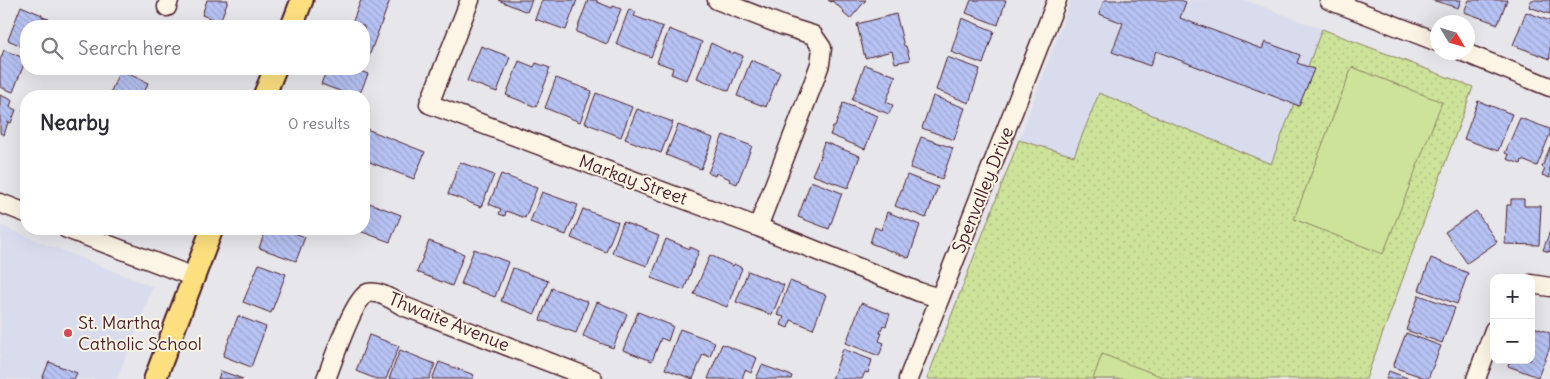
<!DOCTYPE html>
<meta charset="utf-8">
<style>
body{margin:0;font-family:Delius,sans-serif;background:#f7f7f7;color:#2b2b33}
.controls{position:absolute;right:15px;bottom:15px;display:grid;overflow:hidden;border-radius:10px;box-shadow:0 5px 20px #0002}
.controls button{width:45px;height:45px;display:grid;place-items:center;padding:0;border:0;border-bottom:1px solid #e1e1e2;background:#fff;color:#2b2b33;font:25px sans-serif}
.compass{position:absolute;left:1430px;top:15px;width:45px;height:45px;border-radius:50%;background:#fff;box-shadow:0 5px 20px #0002;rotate:128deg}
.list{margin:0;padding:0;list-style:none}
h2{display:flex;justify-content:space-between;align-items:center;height:65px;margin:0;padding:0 20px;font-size:21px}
h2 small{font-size:16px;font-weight:400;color:#7c7c81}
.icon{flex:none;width:28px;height:28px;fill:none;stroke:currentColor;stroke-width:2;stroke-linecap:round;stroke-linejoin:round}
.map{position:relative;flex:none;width:1550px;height:379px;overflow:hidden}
.search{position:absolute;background:#fff;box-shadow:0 5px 20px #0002;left:20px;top:20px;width:350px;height:55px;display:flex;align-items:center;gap:12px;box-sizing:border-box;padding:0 18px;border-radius:20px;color:#7c7c81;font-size:19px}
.panel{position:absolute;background:#fff;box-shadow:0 5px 20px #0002;left:20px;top:90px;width:350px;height:145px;border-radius:20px}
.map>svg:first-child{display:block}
.built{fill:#d9dced}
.grass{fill:url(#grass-dots);stroke:#8c8162}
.pitch{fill:#cde399;stroke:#8c8162}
.building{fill:url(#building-back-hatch);stroke:#4a1f2b}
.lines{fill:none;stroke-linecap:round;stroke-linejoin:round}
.minor-casing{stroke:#4a1f2b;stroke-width:21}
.major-casing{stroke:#4a1f2b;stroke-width:25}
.minor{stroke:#fcf5e5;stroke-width:18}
.major{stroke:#fce080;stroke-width:21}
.poi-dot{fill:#d1495b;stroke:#fcf5e5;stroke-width:2}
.labels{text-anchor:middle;stroke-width:4;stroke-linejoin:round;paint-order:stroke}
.street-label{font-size:18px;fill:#4a1f2b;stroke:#fcf5e5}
.poi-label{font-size:18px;fill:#4a1f2b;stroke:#fcf5e5;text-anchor:start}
</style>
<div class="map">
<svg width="1550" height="379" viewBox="0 0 1550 379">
<defs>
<pattern id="grass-dots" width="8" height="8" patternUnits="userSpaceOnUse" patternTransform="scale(1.25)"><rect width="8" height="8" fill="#cde399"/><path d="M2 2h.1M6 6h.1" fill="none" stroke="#b2c284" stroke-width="1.8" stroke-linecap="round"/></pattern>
<pattern id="building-back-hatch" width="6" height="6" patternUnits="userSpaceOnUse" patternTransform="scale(1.25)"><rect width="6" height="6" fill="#b7c3f4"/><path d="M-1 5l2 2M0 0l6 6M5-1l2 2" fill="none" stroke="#9fa7d1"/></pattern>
</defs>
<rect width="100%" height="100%" fill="#e7e6ea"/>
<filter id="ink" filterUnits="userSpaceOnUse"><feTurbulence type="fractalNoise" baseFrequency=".02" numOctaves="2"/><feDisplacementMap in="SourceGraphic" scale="10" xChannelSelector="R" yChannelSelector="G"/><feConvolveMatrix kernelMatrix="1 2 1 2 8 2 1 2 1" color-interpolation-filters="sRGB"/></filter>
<g filter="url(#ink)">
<!-- built -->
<path class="built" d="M1071,0H1245L1322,29L1271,164L1099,93L1074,156L1019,140Z
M1,226L153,287L117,379H0Z"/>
<!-- grass -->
<path class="grass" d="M1322,29L1473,87L1366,379H927L1019,140L1074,156L1099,93L1271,164Z"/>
<!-- pitch -->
<path class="pitch" d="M1352,67L1442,102L1383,254L1294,219Z
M1102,354L1168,379H1093Z"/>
<!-- building -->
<path class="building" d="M207,0H228L220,22L202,15Z
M361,0H390L368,59L364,58V26H351Z
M498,0H532L527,12Z
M542,0H577L566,30L535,19Z
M588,0H597V2L612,8L613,6L621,9L607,44L576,32Z
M828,0H866L850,19L843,13L844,11L832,1L831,2Z
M971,0H1006L998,25L966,13Z
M1104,0H1180L1186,2L1180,18L1262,49L1265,42L1300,55L1297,63L1314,69L1299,106L1156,51L1150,66L1112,52L1123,23L1099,14Z
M1432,0H1461L1458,8Z
M1469,0H1507L1498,24L1464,12Z
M1531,0H1550V14L1529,7Z
M21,6L42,15V17L49,19L47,26H26V48L8,40Z
M629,9L636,12L634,16L663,27L651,57L616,44Z
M1526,12L1550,21V59L1513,45Z
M896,14L904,46H906L910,60L895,63L892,51L865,58L857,24Z
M962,18L994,31L983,64L951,52Z
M669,29L702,42L689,75L688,74L686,80L671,74L673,68L657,62Z
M711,43L733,54L734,52L743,56L729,91L697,78Z
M481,46L510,57L497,92L467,81Z
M4,50L26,59L13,92L0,87V60Z
M947,57L980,69L969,103L936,90Z
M751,60L780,72L766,107L737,96Z
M519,61L534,67L536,63L550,68L548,72L549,73L536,107L506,95Z
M865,65L896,76L886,102L893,105L889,114L852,100Z
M327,69H355L368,74L359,96H353L321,84Z
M120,70L148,83L143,96H109Z
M556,78L592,91L580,122L545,108Z
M596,93L632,107L621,137L585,123Z
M0,95L12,100L10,107L16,110L11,123L8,122L4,135L0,133Z
M933,96L965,108L954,140L922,128Z
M1478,101L1512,114L1498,151L1464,139Z
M843,103L878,116L865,149L830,135L833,127H835Z
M637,109L673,122L661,153L625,139Z
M1520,118L1550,129V134L1537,166L1522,160L1521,164L1507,159L1509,155L1505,153Z
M678,125L713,138L701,169L666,155Z
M364,128L425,152L414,179L364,160Z
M723,135L752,146L737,184L729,181L730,179L716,173L715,176L708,173Z
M921,137L953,148L942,179L910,168Z
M824,142L860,156L848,188L812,175L822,152L821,151Z
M1550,147V178L1542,175L1545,169L1542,167Z
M460,162L494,175L481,207L448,194Z
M501,174L537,188L525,218L506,211L505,216L499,214L501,209L489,204Z
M907,175L938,187L926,218L895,206Z
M811,181L842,193L829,229L798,217Z
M542,192L578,205L566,235L530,222Z
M1511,199H1524V206H1541L1539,245L1505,244L1507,205H1511Z
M364,201L401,215L390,242L354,229H364Z
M583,209L618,222L606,252L571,238Z
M1476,211L1497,242L1467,263L1445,232Z
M887,212L920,225L909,258L870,243L875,227L881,230Z
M623,222L659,236L647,266L612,253Z
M266,229H283L305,237L296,261L259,248Z
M1550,231V252L1543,250Z
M666,239L690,249V247L699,251L684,290L651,278Z
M429,241L464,254L452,286L417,272Z
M474,249L508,262L495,297L461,284Z
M710,255L733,266L734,264L742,268L727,307L694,294Z
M1431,258L1468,273L1457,304L1419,290Z
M259,264L286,274L271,313L243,302Z
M513,268L548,281L535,314L501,301Z
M748,271L784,285L772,315L736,302Z
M790,281L826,295L813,329L791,320L788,328L781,325L784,317L777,315Z
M552,288L588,302L576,333L540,320Z
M1419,295L1455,308L1442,343L1406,330Z
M597,302L627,314L613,348L583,336Z
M861,303L890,314L886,326L883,325L880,333H882L879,341L884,343L879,356L846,343Z
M638,312L673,326L668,341L661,338L652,361L623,350Z
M238,316L266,327L251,367L223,356Z
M1531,326L1550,333V347L1538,377L1508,366L1510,360H1531Z
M680,329L715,342L710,357L703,354L693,379L665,369Z
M1406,333L1441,346L1428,379L1393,367Z
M369,335L399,346L386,379H376L356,371Z
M722,344L757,358L751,373L745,370L742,379H708Z
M843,349L872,360L868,373L865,372L862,379H832Z
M400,350L435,364L429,379H389Z
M49,362L77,373L74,379H42Z
M439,362L474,375L472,379H432Z
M762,365L792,376L791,379H756Z
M221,371L243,379H218Z
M1389,371L1410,379H1386Z"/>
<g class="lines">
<defs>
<path id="minor" d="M470,0L429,104L758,227L919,292L940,298
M717,0L784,26L813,35L822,48L820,64L814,81L758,227
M1329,0L1438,42
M167,7L169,0
M1463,52L1550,87
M0,203L26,213
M67,229L194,277
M1531,284L1550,287
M326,379C332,363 354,298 368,293C379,290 394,301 403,306L593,379
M908,379L1057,0
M1476,379L1494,330"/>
<path id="major" d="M292,26L302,0
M264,96L275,69
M155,379L212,229"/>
</defs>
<!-- minor casing -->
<use href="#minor" class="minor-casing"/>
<!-- major casing -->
<use href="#major" class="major-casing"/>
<!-- minor -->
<use href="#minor" class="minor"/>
<!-- major -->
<use href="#major" class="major"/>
</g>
</g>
<!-- markers -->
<circle class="poi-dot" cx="68" cy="333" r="5"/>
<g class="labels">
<!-- street labels -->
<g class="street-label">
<text transform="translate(633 180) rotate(20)" y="6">Markay Street</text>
<text transform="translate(983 190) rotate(-68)" y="6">Spenvalley Drive</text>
<text transform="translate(449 322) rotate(22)" y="6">Thwaite Avenue</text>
</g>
<!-- poi labels -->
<g class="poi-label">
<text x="78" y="329">St. Martha<tspan x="78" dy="21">Catholic School</tspan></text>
</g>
</g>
</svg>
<div class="controls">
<button>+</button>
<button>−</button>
</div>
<svg class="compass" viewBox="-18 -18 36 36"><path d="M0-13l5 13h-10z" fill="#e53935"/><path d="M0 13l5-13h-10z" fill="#7c7c81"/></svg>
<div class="search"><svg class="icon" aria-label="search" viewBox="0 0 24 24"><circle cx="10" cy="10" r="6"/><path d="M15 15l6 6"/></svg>Search here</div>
<section class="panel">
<h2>Nearby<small>0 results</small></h2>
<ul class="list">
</ul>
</section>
</div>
